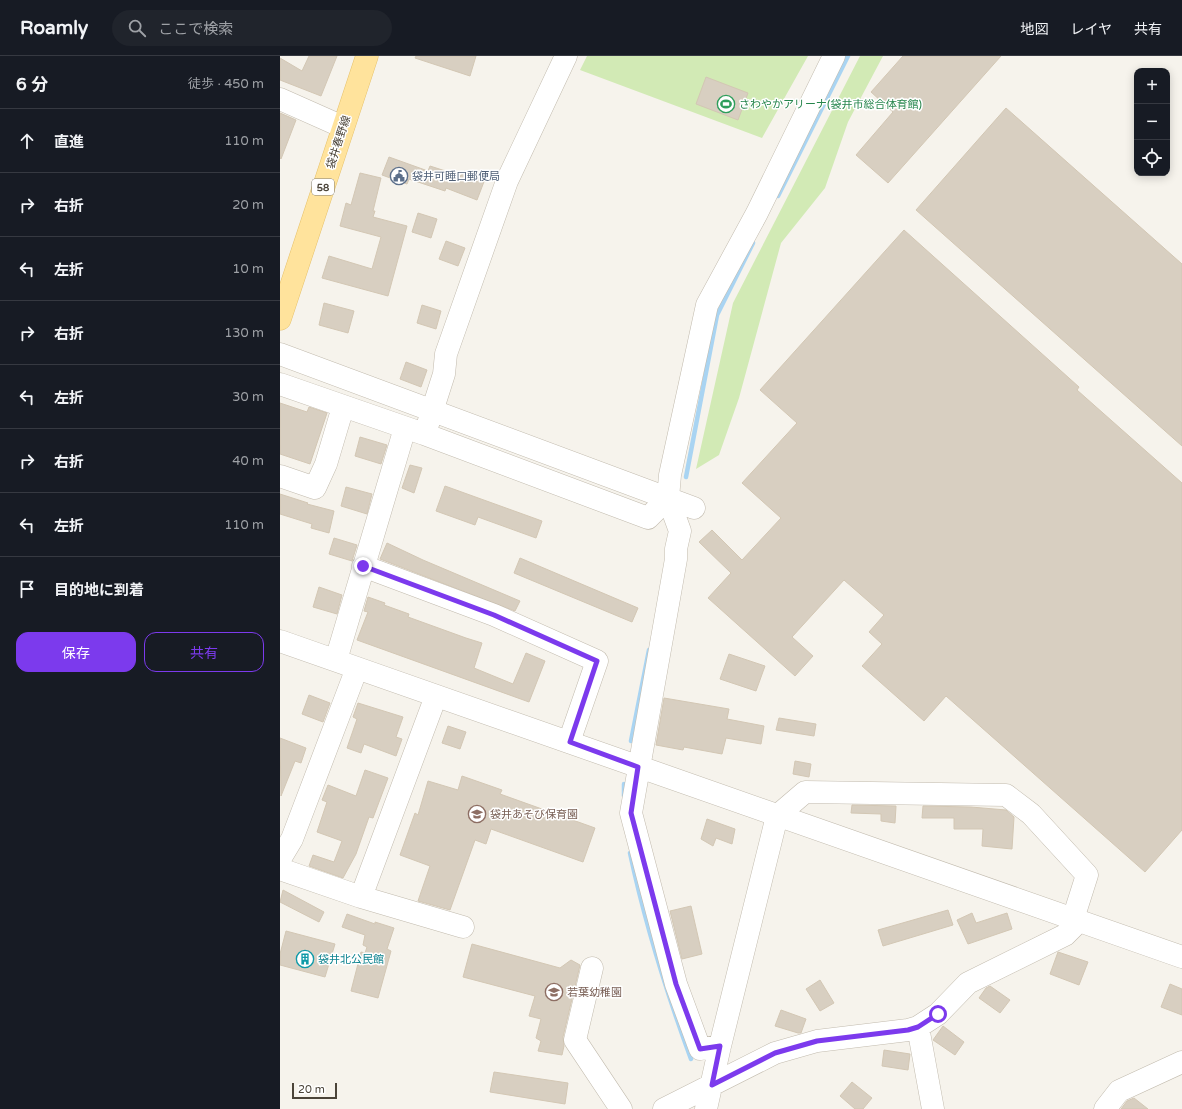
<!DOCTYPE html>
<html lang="ja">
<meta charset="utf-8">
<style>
body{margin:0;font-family:"Varela Round","Noto Sans JP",sans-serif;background:#20242c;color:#f1f3f6}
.controls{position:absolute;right:12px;top:12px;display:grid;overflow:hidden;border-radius:8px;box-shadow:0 2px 10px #0003}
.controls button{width:36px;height:36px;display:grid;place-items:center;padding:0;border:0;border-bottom:1px solid #363941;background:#171b24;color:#f1f3f6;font:20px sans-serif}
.scale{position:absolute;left:12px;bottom:10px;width:45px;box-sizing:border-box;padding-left:4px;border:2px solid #4b4439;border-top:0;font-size:11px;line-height:14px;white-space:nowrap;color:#4b4439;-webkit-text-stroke:3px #fff;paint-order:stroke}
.stop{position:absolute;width:12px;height:12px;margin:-9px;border:3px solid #7c3aed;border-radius:50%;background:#fff}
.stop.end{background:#7c3aed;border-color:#fff;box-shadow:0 1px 4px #0008}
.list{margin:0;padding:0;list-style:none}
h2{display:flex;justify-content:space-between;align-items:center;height:52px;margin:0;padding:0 16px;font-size:17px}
h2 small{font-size:13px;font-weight:400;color:#9ea1a6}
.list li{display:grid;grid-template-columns:26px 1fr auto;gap:12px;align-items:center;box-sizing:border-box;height:64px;padding:0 16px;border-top:1px solid #363941}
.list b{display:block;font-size:15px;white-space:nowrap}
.list em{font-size:13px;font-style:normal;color:#9ea1a6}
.actions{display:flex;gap:8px;padding:12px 16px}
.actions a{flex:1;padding:9px 0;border:1px solid #7c3aed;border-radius:12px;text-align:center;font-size:14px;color:#7c3aed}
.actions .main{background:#7c3aed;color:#fff}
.icon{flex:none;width:22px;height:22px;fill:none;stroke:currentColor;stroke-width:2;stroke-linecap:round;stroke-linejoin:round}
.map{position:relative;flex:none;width:902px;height:1053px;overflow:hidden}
header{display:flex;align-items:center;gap:24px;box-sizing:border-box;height:56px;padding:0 20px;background:#171b24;border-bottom:1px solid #363941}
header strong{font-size:19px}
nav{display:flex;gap:22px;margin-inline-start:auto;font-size:14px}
.search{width:280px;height:36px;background:#20242c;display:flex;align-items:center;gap:10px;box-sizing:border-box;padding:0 14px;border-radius:22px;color:#9ea1a6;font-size:15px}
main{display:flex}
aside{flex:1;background:#171b24}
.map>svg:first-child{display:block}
.green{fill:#d2eab5}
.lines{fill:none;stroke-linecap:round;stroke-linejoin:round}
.stream{stroke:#a9d4f2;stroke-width:4.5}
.building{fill:#d8cfc1;stroke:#d3c7b4}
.minor-casing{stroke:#c2bbae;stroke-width:23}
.major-casing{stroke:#e6c16a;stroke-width:23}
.minor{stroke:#fff;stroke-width:22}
.major{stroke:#ffe39c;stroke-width:22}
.route{stroke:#7c3aed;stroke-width:5}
.labels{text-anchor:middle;stroke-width:3;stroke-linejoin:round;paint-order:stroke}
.shield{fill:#fff;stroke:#817c74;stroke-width:1}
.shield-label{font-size:10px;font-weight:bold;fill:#4b4439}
.leisure-label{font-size:11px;fill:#27864d;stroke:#fff;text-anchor:start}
.street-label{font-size:11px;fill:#4b4439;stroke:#fff}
.service-label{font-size:11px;fill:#4e5e75;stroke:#fff;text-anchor:start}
.education-label{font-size:11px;fill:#785e54;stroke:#fff;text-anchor:start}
.culture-label{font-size:11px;fill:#0d838f;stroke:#fff;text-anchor:start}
</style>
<header>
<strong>Roamly</strong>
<div class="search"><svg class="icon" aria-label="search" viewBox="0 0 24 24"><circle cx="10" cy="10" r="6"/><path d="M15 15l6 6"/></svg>ここで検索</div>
<nav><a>地図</a><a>レイヤ</a><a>共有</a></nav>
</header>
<main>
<aside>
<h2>6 分<small>徒歩 · 450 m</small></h2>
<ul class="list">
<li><svg class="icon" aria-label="ahead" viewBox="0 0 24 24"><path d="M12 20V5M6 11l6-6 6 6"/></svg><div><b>直進</b></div><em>110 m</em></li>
<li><svg class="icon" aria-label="right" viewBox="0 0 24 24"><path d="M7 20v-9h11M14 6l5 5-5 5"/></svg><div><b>右折</b></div><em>20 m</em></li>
<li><svg class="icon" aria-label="left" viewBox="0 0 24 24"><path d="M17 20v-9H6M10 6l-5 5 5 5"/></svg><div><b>左折</b></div><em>10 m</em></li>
<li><svg class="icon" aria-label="right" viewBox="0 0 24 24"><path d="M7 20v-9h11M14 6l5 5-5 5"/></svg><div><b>右折</b></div><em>130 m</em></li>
<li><svg class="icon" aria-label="left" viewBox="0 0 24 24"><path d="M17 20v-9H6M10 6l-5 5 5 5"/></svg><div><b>左折</b></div><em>30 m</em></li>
<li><svg class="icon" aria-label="right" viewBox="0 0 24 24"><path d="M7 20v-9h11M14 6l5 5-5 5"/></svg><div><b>右折</b></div><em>40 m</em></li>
<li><svg class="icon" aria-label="left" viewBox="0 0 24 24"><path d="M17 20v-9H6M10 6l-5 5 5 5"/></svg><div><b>左折</b></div><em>110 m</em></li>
<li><svg class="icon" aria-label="arrive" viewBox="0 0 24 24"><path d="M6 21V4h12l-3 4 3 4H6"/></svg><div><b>目的地に到着</b></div></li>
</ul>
<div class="actions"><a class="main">保存</a><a>共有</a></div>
</aside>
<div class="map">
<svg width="902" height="1053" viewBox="0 0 902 1053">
<rect width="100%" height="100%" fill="#f6f3ec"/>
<!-- green -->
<path class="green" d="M307,0H528L482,82L300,14Z
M580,0H603L568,66L545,132L501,187L459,342L439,399L416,413L453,247Z"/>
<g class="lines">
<!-- stream -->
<path class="stream" d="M498,140L568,0
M406,421L437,259L473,187
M351,685L369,594
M344,728V740
M350,797C365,867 386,935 411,1003"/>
</g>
<!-- building -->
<path class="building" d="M29,0H57L41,40L0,24V2L22,15Z
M136,0H196L190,20L135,2Z
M623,0H721L608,127L576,99L613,56L591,36Z
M426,21L468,37L458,64L416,48Z
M726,52L902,208V390L636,154Z
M0,57L16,64L1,103L0,102Z
M109,101L148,115L150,110L181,120L184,115L205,123L197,144L166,132L165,135L129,123L127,128L102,119Z
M80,117L101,122L93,155H95L93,161L127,170L108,240L42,222L49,200L92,213L101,181L60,170L66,147L71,149Z
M138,157L157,163L151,182L132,176Z
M624,174L799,331L797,334L902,427V774L865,816L666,640L644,665L582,610L602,588L589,576L604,559L564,524L512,581L533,600L515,620L428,542L451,517L419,486L432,474L462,504L501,462L462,427L517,367L480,334Z
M166,185L185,192L178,210L159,203Z
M44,247L74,255L68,277L39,269Z
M142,249L161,255L156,273L137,267Z
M126,306L147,314L141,331L120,323Z
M0,347L27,356L29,351L47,357L30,408L0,398Z
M80,381L107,389L101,408L75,400Z
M130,409L142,412L134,437L122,432Z
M165,430L262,465L256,482L198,461L195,469L156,455Z
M66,431L92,438L87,458L61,450Z
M0,438L28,447L27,448L54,455L49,477L31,472L32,468L0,458Z
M54,482L77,489L72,505L49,498Z
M107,487L143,504L240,545L235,555L100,503Z
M240,502L358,552L352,566L234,517Z
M39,531L62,539L57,558L33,551Z
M88,541L105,547L104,549L129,558L128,561L186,582L202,587L194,612L233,628L246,597L265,605L249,646L77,584L88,556L84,555Z
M449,598L485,610L476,635L440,623Z
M29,639L50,647L43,666L22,658Z
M384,642L449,653L447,663L484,670L481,688L446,682L442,698L404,691L403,694L376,689Z
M78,647L123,661L116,681L122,683L116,700L84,688L81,697L67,692L77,663L73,661Z
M499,662L536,668L534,680L496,674Z
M168,670L186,676L180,693L162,687Z
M0,682L26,692L21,707L15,705L1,740Z
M515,705L531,708L529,721L513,718Z
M85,714L108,722L93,762L89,761L76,798L63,822L29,810L33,799L54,806L62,785L37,776L47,746L42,744L48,729L76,740Z
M182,720L222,734L220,738L315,772L303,806L211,773L206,788L195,784L170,854L138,845L150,810L120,799L135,757L138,759L148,725L178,734Z
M572,749L616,750L615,767L601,765V758L571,757Z
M643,750L691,751L726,754L734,761L732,793L702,790L703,773H674V762H642Z
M427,763L455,773L452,788L436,782L433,790L421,783Z
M3,834L44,856L39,866L0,846Z
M411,850L422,898L402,903L390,855Z
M668,854L673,869L603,890L598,874Z
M692,857L696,867L727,857L732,873L688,888L677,864Z
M67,858L95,868V866L114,872L107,893L111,895L98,942L71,935L81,896L85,897L87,891L83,889L85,879L62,871Z
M6,875L55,888L45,921L0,909V898Z
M192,888L280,912L291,904L300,909L294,935L292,936V943L283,981L284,990L282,999L258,995L261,985L256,982L261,963L249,960L255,940L183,921Z
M778,896L808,906L799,929L770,918Z
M540,924L554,947L540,955L526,933Z
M890,928L902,933V959L881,951Z
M710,930L730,944L720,957L699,942L706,932Z
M501,954L526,963L521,977H518L495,970Z
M663,970L684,986L675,999L653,984Z
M604,994L630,998L628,1014L602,1010Z
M214,1016L288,1027L285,1048L210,1036Z
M572,1026L592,1042L583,1053H575L560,1040Z
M854,1042L868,1053H841L847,1045Z"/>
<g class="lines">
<defs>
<path id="minor" d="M0,43L63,71
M0,298L414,452
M0,328L144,378L368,462L388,442
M148,368L164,318L166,298L227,125L286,0
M0,420L35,432L46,408L63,351
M83,510L214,559L317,605L289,686
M0,585L902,901
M56,604L125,372
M0,803L12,783L77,612
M0,813L81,841L183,871
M81,841L156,640
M312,912L295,984L341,1053
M638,971L653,1053
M440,990L420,993L396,928L351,757L396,503V493L400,475L388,442L390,419L427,249L477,157L554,0
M384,1053L495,997L537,985L628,974L638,971L658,958L688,927L785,879L799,865
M426,1053L440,990L497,760L525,736L726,739L751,758L807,819L793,863
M825,1053L839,1035L902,1006"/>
<path id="major" d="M0,263L87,0"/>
</defs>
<!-- minor casing -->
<use href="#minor" class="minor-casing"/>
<!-- major casing -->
<use href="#major" class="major-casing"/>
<!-- minor -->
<use href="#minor" class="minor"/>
<!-- major -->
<use href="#major" class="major"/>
</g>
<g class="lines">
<!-- route -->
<path class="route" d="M83,510L214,559L317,605L290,686L358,711L351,757L396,928L420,993L440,990L432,1029L495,997L537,985L628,974L638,971L658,958"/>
</g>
<!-- icons -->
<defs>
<symbol id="stadium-ring" viewBox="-11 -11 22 22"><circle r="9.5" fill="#fff" stroke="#2e9e5b" stroke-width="1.5"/><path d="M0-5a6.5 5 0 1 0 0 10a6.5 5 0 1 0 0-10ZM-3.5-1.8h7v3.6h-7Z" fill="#2e9e5b"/></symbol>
<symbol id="civic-ring" viewBox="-11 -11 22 22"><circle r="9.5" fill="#fff" stroke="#5c6f8a" stroke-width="1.5"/><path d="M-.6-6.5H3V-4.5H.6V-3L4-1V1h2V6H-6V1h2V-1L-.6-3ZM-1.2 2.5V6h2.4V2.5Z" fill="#5c6f8a"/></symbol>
<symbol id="school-ring" viewBox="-11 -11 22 22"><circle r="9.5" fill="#fff" stroke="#8d6e63" stroke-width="1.5"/><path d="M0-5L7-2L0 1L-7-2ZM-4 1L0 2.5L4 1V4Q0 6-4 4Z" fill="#8d6e63"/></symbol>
<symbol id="building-ring" viewBox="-11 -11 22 22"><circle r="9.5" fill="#fff" stroke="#0f9aa8" stroke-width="1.5"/><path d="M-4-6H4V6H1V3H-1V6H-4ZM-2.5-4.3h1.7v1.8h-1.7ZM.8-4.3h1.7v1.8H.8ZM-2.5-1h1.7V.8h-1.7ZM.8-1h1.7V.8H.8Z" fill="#0f9aa8"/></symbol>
</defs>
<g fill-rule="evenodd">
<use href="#stadium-ring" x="436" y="38" width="20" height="20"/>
<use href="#civic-ring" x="109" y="110" width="20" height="20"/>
<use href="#school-ring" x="187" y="748" width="20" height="20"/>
<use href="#building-ring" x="15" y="893" width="20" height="20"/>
<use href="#school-ring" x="264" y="926" width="20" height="20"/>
</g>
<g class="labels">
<!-- shield labels -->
<rect class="shield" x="32" y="123" width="22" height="16" rx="3"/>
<g class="shield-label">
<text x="43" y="135">58</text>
</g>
<!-- leisure labels -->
<g class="leisure-label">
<text x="459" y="52">さわやかアリーナ(袋井市総合体育館)</text>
</g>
<!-- street labels -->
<g class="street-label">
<text transform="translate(58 86) rotate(-72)" y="4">袋井春野線</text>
</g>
<!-- service labels -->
<g class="service-label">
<text x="132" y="124">袋井可睡口郵便局</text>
</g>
<!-- education labels -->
<g class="education-label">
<text x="210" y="762">袋井あそび保育園</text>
<text x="287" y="940">若葉幼稚園</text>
</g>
<!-- culture labels -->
<g class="culture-label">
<text x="38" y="907">袋井北公民館</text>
</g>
</g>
</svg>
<div class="controls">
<button>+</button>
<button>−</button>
<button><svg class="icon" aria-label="locate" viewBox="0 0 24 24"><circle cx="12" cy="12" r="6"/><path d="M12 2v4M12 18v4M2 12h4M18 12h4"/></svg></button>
</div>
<div class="scale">20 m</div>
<div class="stop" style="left:658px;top:958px"></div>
<div class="stop end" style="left:83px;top:510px"></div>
</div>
</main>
